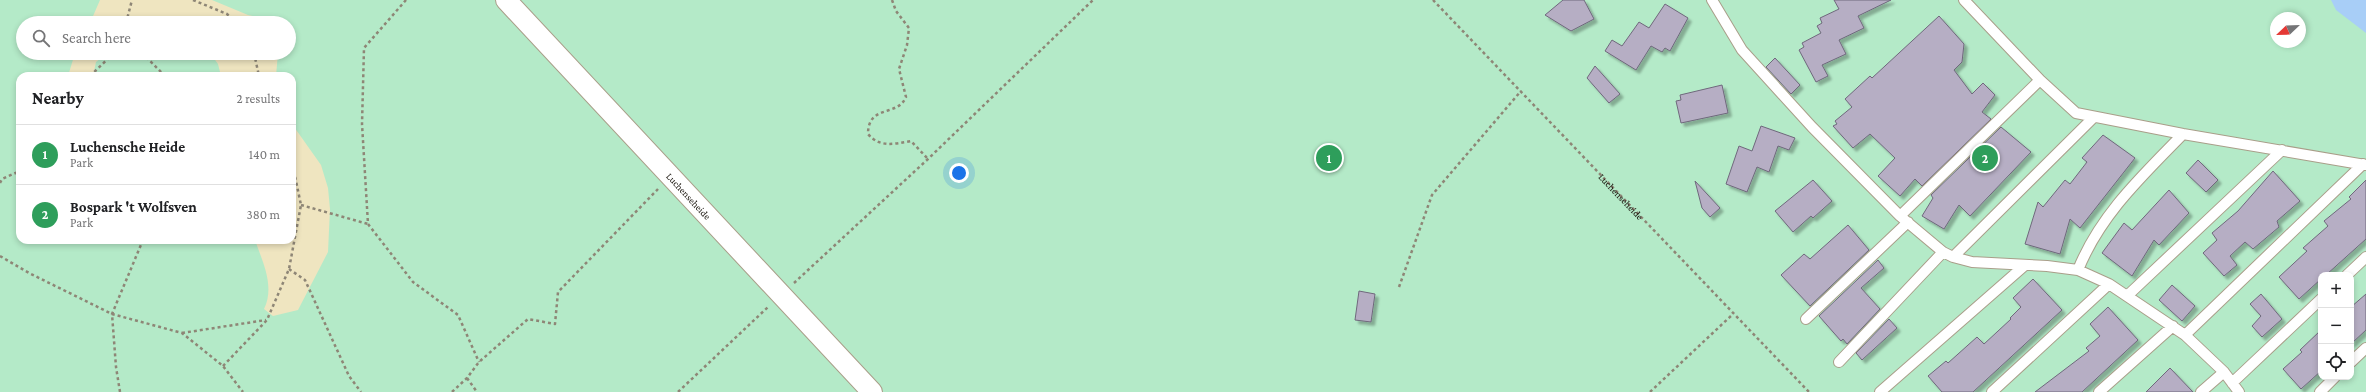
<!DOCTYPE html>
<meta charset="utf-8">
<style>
body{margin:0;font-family:"Crimson Pro",serif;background:#f6f6f6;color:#202124}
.controls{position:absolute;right:12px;bottom:12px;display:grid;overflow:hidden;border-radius:8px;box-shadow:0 2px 6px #0003}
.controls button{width:36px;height:36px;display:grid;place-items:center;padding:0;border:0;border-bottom:1px solid #e0e0e0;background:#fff;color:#202124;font:20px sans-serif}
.compass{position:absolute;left:2270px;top:12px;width:36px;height:36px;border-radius:50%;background:#fff;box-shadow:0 2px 6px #0003;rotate:247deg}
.you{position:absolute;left:959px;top:173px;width:14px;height:14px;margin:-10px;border:3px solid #fff;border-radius:50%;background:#1a73e8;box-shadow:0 0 0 6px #1a73e833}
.badge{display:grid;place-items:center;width:26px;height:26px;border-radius:50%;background:#d93025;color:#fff;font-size:13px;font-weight:700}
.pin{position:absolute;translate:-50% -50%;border:2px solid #fff;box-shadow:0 1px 4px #0006}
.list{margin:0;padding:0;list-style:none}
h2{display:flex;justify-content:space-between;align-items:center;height:52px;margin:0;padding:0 16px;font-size:17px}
h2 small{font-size:13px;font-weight:400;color:#757577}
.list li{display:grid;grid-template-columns:26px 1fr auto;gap:12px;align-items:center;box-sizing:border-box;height:60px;padding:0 16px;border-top:1px solid #e0e0e0}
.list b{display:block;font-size:15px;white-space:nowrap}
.list p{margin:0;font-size:13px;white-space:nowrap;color:#757577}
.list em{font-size:13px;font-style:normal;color:#757577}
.icon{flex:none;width:22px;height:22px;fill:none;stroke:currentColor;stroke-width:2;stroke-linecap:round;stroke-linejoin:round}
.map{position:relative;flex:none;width:2366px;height:392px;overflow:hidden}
.search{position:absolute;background:#fff;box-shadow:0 2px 6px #0003;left:16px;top:16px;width:280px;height:44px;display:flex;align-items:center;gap:10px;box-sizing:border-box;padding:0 14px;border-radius:22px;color:#757577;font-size:15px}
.panel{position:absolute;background:#fff;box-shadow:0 2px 6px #0003;left:16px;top:72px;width:280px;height:172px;border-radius:12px}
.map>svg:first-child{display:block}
.green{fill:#b4eac8;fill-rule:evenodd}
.sand{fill:#efe5c0}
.water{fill:#a8cef7}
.building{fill:#b6aec4;stroke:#6f687c;filter:url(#shadow)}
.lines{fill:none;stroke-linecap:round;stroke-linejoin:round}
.service-casing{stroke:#a99e89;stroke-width:12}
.minor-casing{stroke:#a99e89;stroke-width:22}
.path{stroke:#8e8676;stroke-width:2.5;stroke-dasharray:3 3;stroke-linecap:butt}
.service{stroke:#fff;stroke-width:10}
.minor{stroke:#fff;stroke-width:20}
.labels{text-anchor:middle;stroke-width:3;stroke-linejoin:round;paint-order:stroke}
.street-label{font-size:10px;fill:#17130c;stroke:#fefbf7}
</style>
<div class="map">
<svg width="2366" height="392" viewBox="0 0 2366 392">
<defs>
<filter id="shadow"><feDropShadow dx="3.5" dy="3.5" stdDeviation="1" flood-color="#0004"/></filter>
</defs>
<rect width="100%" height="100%" fill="#f9edd6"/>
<!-- green -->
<path class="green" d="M0,0H2366V392H0ZM2276,18H2300V42H2276ZM23,23H289V53H23ZM20,76H292V240H20ZM2321,275H2351V377H2321Z"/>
<!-- sand -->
<path class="sand" d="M100,0H212L248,15L271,20L272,23H90Z
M75,53H107L96,62L93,76H68Z
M210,53H278L276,76H221L218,64Z
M292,124L321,165L328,188L330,209L328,252L298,310L273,316L264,309C275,286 263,263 255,240H292Z"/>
<!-- water -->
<path class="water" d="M2331,0H2366V33L2336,10Z"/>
<!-- building -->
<path class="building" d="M1563,0H1584L1594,19L1571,31L1545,15Z
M1834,0H1891L1858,16L1864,28L1839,40L1846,54L1822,65L1828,76L1816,82L1799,50L1804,47L1802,43L1821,33L1817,26L1822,23L1820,18L1839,9Z
M1665,4L1688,18L1670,51L1665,48L1662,52L1651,46L1636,70L1605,51L1612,40L1622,46L1639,22L1649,28Z
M1939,16L1964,44L1962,62L1954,70L1972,94L1983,83L1995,95L1982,112L1991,119L1922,186L1915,179L1900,196L1878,176L1895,158L1870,134L1853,148L1833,126L1837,124L1835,121L1852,107L1845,99L1870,76L1872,78Z
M1775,58L1800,85L1791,94L1766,67Z
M1595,66L1620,94L1609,103L1587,78Z
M1722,85L1728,113L1681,123L1676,101L1681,100L1680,95Z
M1761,126L1795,138L1789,150L1778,146L1769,172L1757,167L1747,192L1726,184L1739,146L1752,151Z
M2001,127L2031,152L1970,216L1959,205L1944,229L1922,216L1933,198L1931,195Z
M2103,135L2135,158L2080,228L2070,219L2060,254L2025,244L2038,202L2043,207L2065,180L2070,184L2087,162L2082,158Z
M2198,160L2218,180L2206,192L2186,173Z
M2273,171L2300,201L2277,221L2279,227L2253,249L2245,242L2230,256L2237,265L2224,276L2203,253L2217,240L2212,233L2238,211Z
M1813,180L1832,201L1813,218L1811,216L1793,232L1775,211Z
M2366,180V239L2326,275H2321V279L2299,299L2279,277L2307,251L2303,248L2328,226L2324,221L2351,199L2349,197Z
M1695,181L1720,208L1710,217L1702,208Z
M2169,190L2189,213L2159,245L2154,240L2132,276L2102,253L2124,223L2132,230Z
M1848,225L1869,250L1810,306L1781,275L1804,254L1810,259Z
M1878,260L1884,268L1861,288L1880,309L1847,344L1843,339L1841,341L1819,316Z
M2033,279L2062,310L1973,392H1942L1928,376L1946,361L1948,363L1977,337L1984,344L2011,319L2010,318L2021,307L2013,298Z
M2172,285L2195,306L2182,321L2159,300Z
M1359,291L1375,294L1371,322L1355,320Z
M2261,294L2282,319L2262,337L2252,326L2261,316L2250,304Z
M2366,294V330L2351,344V307Z
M2108,307L2138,340L2082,392H2035L2089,351L2086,348L2100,336L2090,324Z
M1889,319L1897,328L1862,360L1856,353Z
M2321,330V371L2301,389L2283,369L2302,352L2300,350Z
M2170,368L2193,392H2146Z"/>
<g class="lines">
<defs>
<path id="service" d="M1712,0L1742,50L1812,127L1900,216L1943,252L1953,257L1972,262L2047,266L2078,270L2109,284L2185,335L2224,372L2239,392
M1964,0L2040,80L2076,113L2183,134L2366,165
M1900,216L2040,80
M1953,257L2094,117
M2078,270C2100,215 2142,176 2183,134
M2347,275L2366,257
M2127,296L2282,150
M1806,319L1908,222
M2185,335L2363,164
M1839,362L1943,252
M2351,362L2366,348
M2232,383L2321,299
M1880,392L2024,266
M1992,392L2109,284
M2099,392L2173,326
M2201,392L2224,372
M2320,392L2335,377"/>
<g id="minor">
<path id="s2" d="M506,0L872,392"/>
</g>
</defs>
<!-- service casing -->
<use href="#service" class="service-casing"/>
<!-- minor casing -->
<use href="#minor" class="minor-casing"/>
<!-- path -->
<g class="path">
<path d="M193,0L227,14L236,23"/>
<path d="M406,0L364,48L362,124L368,224L413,282L458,315L479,362"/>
<path d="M892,0L896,11L909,28L907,45L899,69L906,97C898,117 868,104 868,134C880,148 894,144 911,141L928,159"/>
<path id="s1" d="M1433,0L1809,392"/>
<path d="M126,23L132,0"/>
<path d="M142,53L165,76"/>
<path d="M254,53L259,76"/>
<path d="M90,76L114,53"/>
<path d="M0,183L2,179L20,171"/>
<path d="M301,205L368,224"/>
<path d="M0,256L29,273L112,314L182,333L223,366L243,392"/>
<path d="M289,269L305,280L349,376L361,392"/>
<path d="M794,283L928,159L1093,0"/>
<path d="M1399,287L1432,195L1521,91"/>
<path d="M182,333L266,320"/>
<path d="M223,366L267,320L289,269L301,205L292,162"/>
<path d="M467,378L477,392"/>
<path d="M120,392L116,367L112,314L143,240"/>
<path d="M452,392L467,378L479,362L528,319L555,324L558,292L658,189"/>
<path d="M678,392L768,307"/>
<path d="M1650,392L1733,314"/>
</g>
<!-- service -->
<use href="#service" class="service"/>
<!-- minor -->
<use href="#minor" class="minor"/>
</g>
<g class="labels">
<!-- street labels -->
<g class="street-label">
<text dy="4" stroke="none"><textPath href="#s2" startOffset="268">Luchenseheide</textPath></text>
<text dy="4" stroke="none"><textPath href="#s1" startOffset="272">Luchenseheide</textPath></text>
</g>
</g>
</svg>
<div class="controls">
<button>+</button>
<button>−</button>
<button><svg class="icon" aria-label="locate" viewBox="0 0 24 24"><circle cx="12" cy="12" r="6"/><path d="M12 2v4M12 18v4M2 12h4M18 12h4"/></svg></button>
</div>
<svg class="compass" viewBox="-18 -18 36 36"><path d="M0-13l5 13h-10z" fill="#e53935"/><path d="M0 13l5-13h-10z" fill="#757577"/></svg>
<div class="you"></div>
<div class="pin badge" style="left:1329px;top:158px;background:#2e9e5b">1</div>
<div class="pin badge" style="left:1985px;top:158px;background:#2e9e5b">2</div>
<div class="search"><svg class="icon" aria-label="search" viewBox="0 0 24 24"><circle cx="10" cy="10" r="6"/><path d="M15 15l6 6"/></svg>Search here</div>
<section class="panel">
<h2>Nearby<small>2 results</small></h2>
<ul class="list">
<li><span class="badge" style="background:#2e9e5b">1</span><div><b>Luchensche Heide</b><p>Park</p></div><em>140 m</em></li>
<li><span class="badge" style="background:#2e9e5b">2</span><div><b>Bospark 't Wolfsven</b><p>Park</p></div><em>380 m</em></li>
</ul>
</section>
</div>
